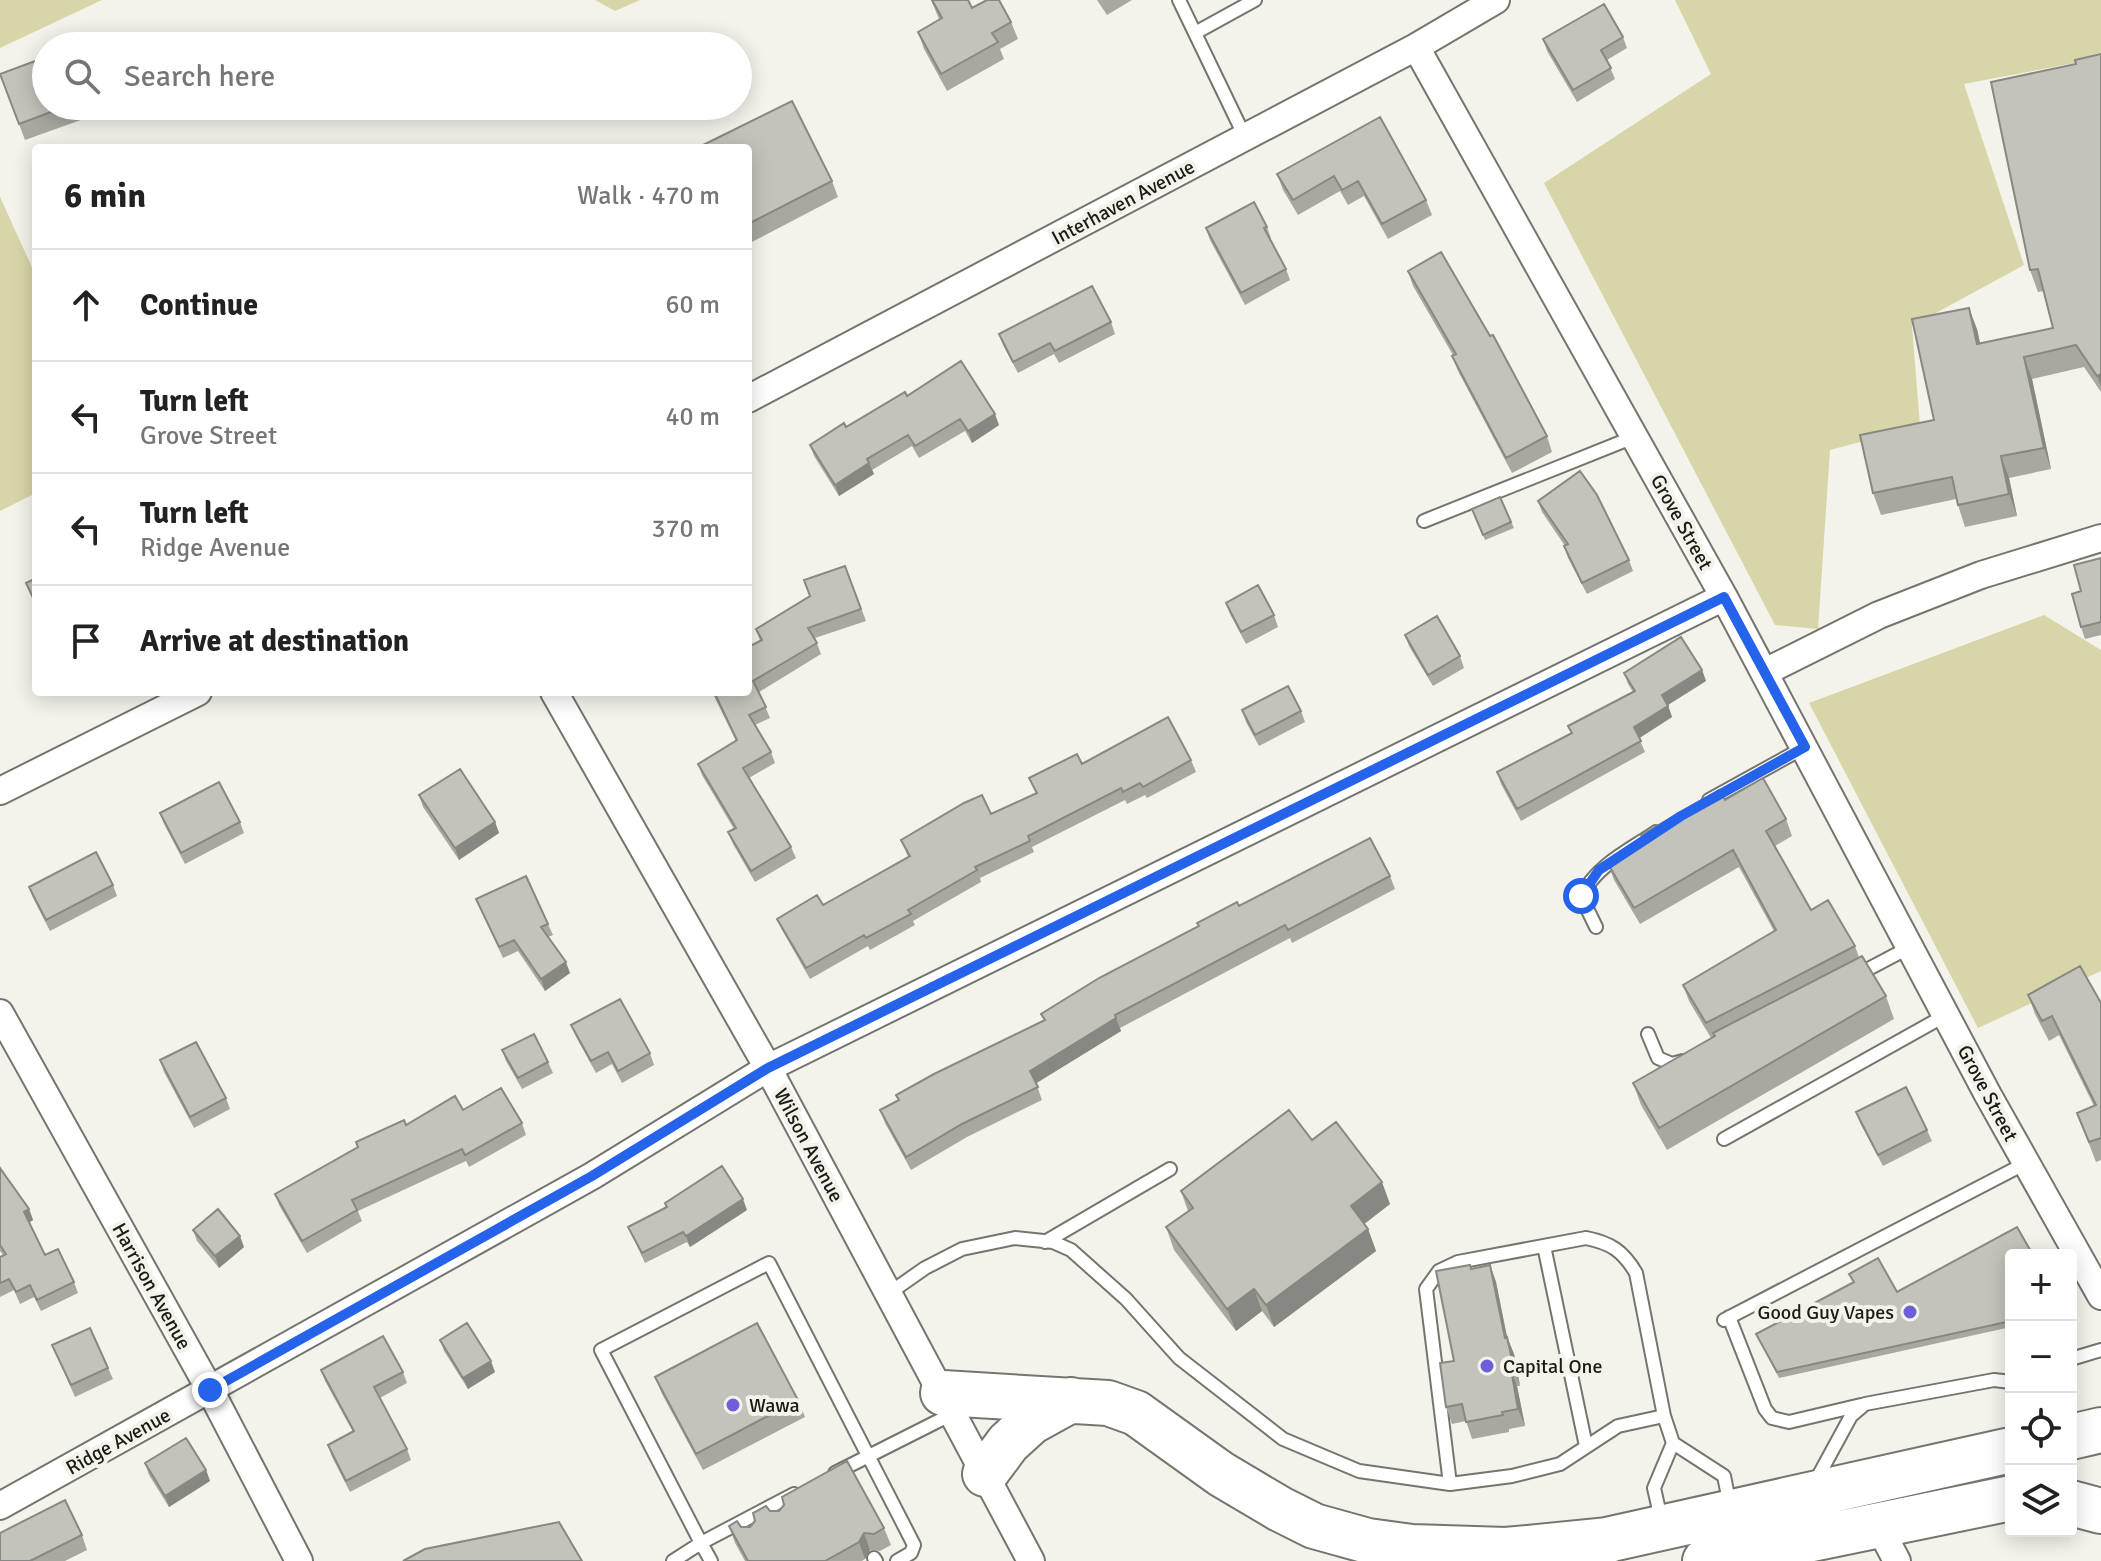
<!DOCTYPE html>
<meta charset="utf-8">
<style>
body{margin:0;font-family:Signika,sans-serif;background:#f2f2f2;color:#222}
.controls{position:absolute;right:24px;bottom:24px;display:grid;overflow:hidden;border-radius:8px;box-shadow:0 4px 20px #0003}
.controls button{width:72px;height:72px;display:grid;place-items:center;padding:0;border:0;border-bottom:2px solid #e0e0e0;background:#fff;color:#222;font:40px sans-serif}
.stop{position:absolute;width:24px;height:24px;margin:-18px;border:6px solid #2563eb;border-radius:50%;background:#fff}
.stop.end{background:#2563eb;border-color:#fff;box-shadow:0 2px 8px #0008}
.list{margin:0;padding:0;list-style:none}
h2{display:flex;justify-content:space-between;align-items:center;height:104px;margin:0;padding:0 32px;font-size:34px}
h2 small{font-size:26px;font-weight:400;color:#767676}
.list li{display:grid;grid-template-columns:52px 1fr auto;gap:24px;align-items:center;box-sizing:border-box;height:112px;padding:0 32px;border-top:2px solid #e0e0e0}
.list b{display:block;font-size:30px;white-space:nowrap}
.list p{margin:0;font-size:26px;white-space:nowrap;color:#767676}
.list em{font-size:26px;font-style:normal;color:#767676}
.icon{flex:none;width:44px;height:44px;fill:none;stroke:currentColor;stroke-width:2;stroke-linecap:round;stroke-linejoin:round}
.map{position:relative;flex:none;width:2101px;height:1561px;overflow:hidden}
.search{position:absolute;background:#fff;box-shadow:0 4px 20px #0003;left:32px;top:32px;width:720px;height:88px;display:flex;align-items:center;gap:20px;box-sizing:border-box;padding:0 28px;border-radius:44px;color:#767676;font-size:30px}
.panel{position:absolute;background:#fff;box-shadow:0 4px 20px #0003;left:32px;top:144px;width:720px;height:552px;border-radius:8px}
.map>svg:first-child{display:block}
.green{fill:#d8d5a8}
.lines{fill:none;stroke-linecap:round;stroke-linejoin:round}
.lane-casing{stroke:#75756e;stroke-width:16}
.street-casing{stroke:#75756e;stroke-width:30}
.highway-casing{stroke:#75756e;stroke-width:48}
.lane{stroke:#fff;stroke-width:12}
.street{stroke:#fff;stroke-width:26}
.highway{stroke:#fff;stroke-width:44}
.wall{fill:#a8a8a1}
.shaded-wall{fill:#888883}
.building{fill:#c3c3bb;stroke:#888883;stroke-width:2}
.route{stroke:#2563eb;stroke-width:10}
.poi-dot{fill:#6d5fd9;stroke:#f4f3eb;stroke-width:3}
.labels{text-anchor:middle;stroke-width:8;stroke-linejoin:round;paint-order:stroke}
.street-label{font-size:20px;fill:#1a1a17;stroke:#f4f3eb}
.poi-label{font-size:20px;fill:#1a1a17;stroke:#f4f3eb;text-anchor:start}
</style>
<div class="map">
<svg width="2101" height="1561" viewBox="0 0 2101 1561">
<rect width="100%" height="100%" fill="#f4f3eb"/>
<!-- green -->
<path class="green" d="M0,0H102L0,48Z
M595,0H640L615,11Z
M1675,0H2101V58L1964,84L2024,265L1912,326L1920,426L1830,450L1818,629L1775,625L1544,183L1711,74Z
M0,197L36,276V493L0,511Z
M2044,615L2101,650V971L1978,1028L1809,703Z"/>
<g class="lines">
<defs>
<path id="lane" d="M1179,0L1245,137
M1195,33L1255,0
M1424,521L1634,437
M1709,800L1805,747
M1596,927L1581,896C1597,865 1628,851 1656,832
M1857,975L1910,947
M1648,1034L1658,1058L1672,1064L1683,1061
M1724,1139L1946,1015
M1045,1242L1170,1169
M1544,1246L1586,1446
M888,1294L925,1268L962,1249L1015,1238L1053,1242L1071,1250L1126,1299L1179,1358L1283,1439L1359,1471L1450,1484L1426,1289L1439,1271L1458,1262L1586,1238C1611,1243 1623,1251 1636,1273L1664,1416L1673,1443L1724,1476L1730,1506
M1729,1317L1765,1409L1772,1418L1789,1422L1861,1405
M1724,1320L2026,1163
M2071,1359L2101,1350
M835,1473L954,1413
M1450,1484L1512,1476L1560,1464L1618,1426L1664,1416
M1814,1484L1851,1416L1865,1404L1994,1380L2011,1382
M794,1494L701,1543L601,1350L769,1263L914,1545L911,1553L897,1561
M1661,1519L1654,1488L1673,1443
M874,1558L876,1561
M673,1561L701,1543L711,1561"/>
<path id="street" d="M1416,47L1724,597L1988,1095L2101,1296
M748,399L1416,47L1496,0
M1765,672L1879,615L1981,575L2101,538
M554,692L768,1068L1031,1561
M0,791L198,692
M0,1013L210,1390L299,1561
M0,1506L592,1176L768,1068L1724,597
M1878,1525L1897,1561"/>
<path id="highway" d="M943,1393L1108,1403L1136,1413L1221,1474L1280,1509L1314,1526L1368,1541L1412,1547L1506,1550L1609,1540
M2071,1437L2101,1430
M985,1474L1008,1443L1031,1422L1071,1400
M2071,1503L2101,1511
M1580,1546L2011,1450
M1705,1561L2011,1498"/>
</defs>
<!-- lane casing -->
<use href="#lane" class="lane-casing"/>
<!-- street casing -->
<use href="#street" class="street-casing"/>
<!-- highway casing -->
<use href="#highway" class="highway-casing"/>
<!-- lane -->
<use href="#lane" class="lane"/>
<!-- street -->
<use href="#street" class="street"/>
<!-- highway -->
<use href="#highway" class="highway"/>
</g>
<!-- wall -->
<path class="wall" d="M931,0H968L972,8L1011,22L1018,39L1000,49L1004,59L947,91L924,49L918,32L939,19Z
M1097,0H1132L1107,15Z
M1623,37L1627,48L1607,60L1615,79L1577,102L1547,51L1543,39Z
M2101,54V392L2084,367L2032,379L2051,469L2009,478L2017,516L1965,527L1956,499L1881,515L1873,493L1934,420L1977,329L1980,344L2053,328L2044,291L2038,292L2030,270L2076,64Z
M0,74L46,106H104L106,111L25,140Z
M1380,117L1426,200L1432,215L1388,239L1364,196L1348,205L1340,191L1298,215L1283,190L1277,174Z
M748,148L832,181L838,197L750,243L748,240Z
M1267,227L1271,238L1270,239L1286,269L1290,280L1245,305L1210,240L1206,228Z
M1408,271L1547,436L1552,452L1512,473L1458,371L1452,356L1453,355L1413,286Z
M1111,322L1115,334L1059,363L1054,354L1018,373L1003,345L999,334Z
M907,396L999,425L972,443L965,431L919,458L912,446L872,470L874,474L839,496L814,456L810,445Z
M1500,497L1514,528L1485,540L1472,509Z
M1538,501L1629,560L1633,571L1587,594L1568,558L1564,546H1565L1542,512Z
M2101,558V635L2085,639L2081,627V591Z
M845,566L866,621L815,638L821,654L759,692L770,718L755,725L771,752L775,763L749,778L791,847L796,858L755,882L733,844L728,832L734,829L702,775L698,764L736,741L712,692H748L760,641L756,629L810,596Z
M1226,603L1274,615L1278,627L1246,644L1230,614Z
M1405,635L1460,656L1464,668L1433,686L1409,646Z
M1702,670L1706,681L1668,705L1672,717L1639,738L1645,752L1521,821L1501,784L1497,772L1571,734L1568,726L1633,692L1628,684L1624,673Z
M1242,710L1301,711L1305,722L1259,746L1246,722Z
M1191,760L1196,772L1147,798L1145,795L1127,804L1125,800L1032,847L1034,852L980,878L981,882L913,921L915,925L870,950L868,946L810,979L782,930L777,919L823,905L908,857L901,840L991,814L1036,794L1029,778L1082,764Z
M419,795L495,822L499,833L459,860L423,807Z
M1725,800L1786,819L1792,836L1775,846L1811,910L1855,946L1859,957L1886,996L1894,1019L1667,1150L1641,1105L1633,1083L1711,1038L1689,1001L1683,985L1774,931L1739,867L1640,924L1614,880L1608,864L1644,843L1641,835Z
M160,813L240,822L244,833L185,864L164,824Z
M1390,876L1395,889L1292,943L1290,938L1120,1028L1121,1031L1036,1083L1042,1100L967,1137L911,1170L885,1123L880,1110L898,1100L896,1095L1044,1021L1041,1014L1239,906Z
M113,885L117,896L50,931L33,898L29,887Z
M476,899L548,924L553,935L548,937L570,973L545,991L518,951L503,958Z
M2028,995L2101,1003V1160L2096,1162L2077,1113L2094,1106L2059,1035L2049,1041L2035,1014Z
M571,1025L650,1053L654,1065L622,1083L612,1064L596,1073L576,1037Z
M502,1050L548,1062L553,1073L522,1089L506,1061Z
M160,1060L226,1098L230,1109L194,1128L164,1072Z
M463,1110L522,1123L526,1135L469,1167L466,1161L358,1211L362,1221L307,1253L279,1205L275,1194L406,1125Z
M1856,1112L1927,1130L1932,1141L1883,1166L1860,1123Z
M1312,1140L1390,1204L1364,1224L1368,1229L1376,1251L1274,1327L1262,1311L1236,1331L1174,1250L1166,1227L1188,1211L1181,1191Z
M0,1168L29,1209L33,1220L29,1223L45,1255L74,1282L78,1293L41,1311L34,1297L20,1304L14,1290L0,1297V1257L4,1256L0,1251Z
M665,1203L747,1210L690,1247L687,1242L645,1263L628,1227L666,1208Z
M193,1230L244,1247L219,1268L197,1241Z
M2011,1255V1327L1779,1378L1756,1334L1853,1282L1849,1274L1897,1292Z
M1490,1265L1496,1282L1507,1337L1514,1354L1520,1386H1517L1525,1426L1509,1429V1432L1472,1439L1466,1421L1452,1424L1446,1407L1471,1269Z
M440,1340L495,1372L468,1389L444,1351Z
M52,1345L108,1368L113,1379L75,1397Z
M321,1370L403,1372L407,1383L380,1398L407,1449L411,1460L350,1492L332,1457L328,1445L353,1432L325,1381Z
M655,1377L798,1400L805,1417L703,1470L662,1394Z
M145,1463L206,1470L210,1481L169,1507L149,1475Z
M770,1511L884,1528L891,1545L880,1551L870,1550L865,1559L862,1561H745L735,1543L729,1526L750,1527Z
M82,1535L87,1550L65,1561H0Z"/>
<!-- shaded-wall -->
<path class="shaded-wall" d="M1969,308L1977,329L1985,366L1977,344Z
M2024,357L2032,379L2051,469L2044,448Z
M2101,374V386L2097,376Z
M995,414L999,425L972,443L968,431Z
M2001,456L2009,478L2017,516L2009,494Z
M869,463L874,474L839,496L835,485Z
M1702,670L1706,681L1666,706L1662,695Z
M1668,706L1672,717L1638,739L1634,727Z
M495,822L499,833L459,860L455,848Z
M566,962L570,973L545,991L541,979Z
M1116,1018L1121,1031L1035,1084L1030,1071Z
M1382,1182L1390,1204L1359,1228L1351,1206Z
M743,1199L747,1210L690,1247L686,1236Z
M29,1209L33,1220L28,1223L24,1212Z
M1368,1229L1376,1251L1274,1327L1266,1305Z
M240,1236L244,1247L219,1268L215,1256Z
M1490,1265L1496,1282L1509,1347L1507,1337L1514,1354L1520,1386L1505,1338Z
M1254,1289L1262,1311L1236,1331L1227,1309Z
M491,1361L495,1372L468,1389L463,1378Z
M1511,1369L1517,1386L1525,1426L1518,1409Z
M206,1470L210,1481L169,1507L165,1496Z
M864,1533L870,1550L865,1559L859,1542Z"/>
<!-- building -->
<path class="building" d="M932,0H968L972,8L987,0H999L1011,22L992,33L998,42L941,74L918,32L942,18Z
M1604,4L1623,37L1601,50L1611,68L1573,90L1543,39Z
M277,37L285,46H266Z
M2101,54V374L2097,376L2076,345L2024,357L2044,448L2001,456L2009,494L1958,505L1952,477L1873,493L1860,435L1934,420L1912,319L1969,308L1977,344L2053,328L2038,269L2030,270L1991,82L2076,64L2075,60Z
M46,57V106H67L19,124L0,74Z
M792,101L832,181L748,224V148H702L701,146Z
M1380,117L1426,200L1382,224L1358,181L1342,190L1334,176L1293,200L1277,174Z
M1254,202L1267,227L1264,228L1286,269L1241,293L1206,228Z
M1441,252L1490,336L1493,335L1547,436L1506,458L1452,356L1456,354L1408,271Z
M1092,286L1111,322L1055,351L1050,343L1013,362L999,334Z
M961,361L995,414L968,431L960,419L915,446L908,435L867,459L869,463L835,485L810,445L844,423L846,427L905,392L907,396Z
M1580,471L1597,495L1629,560L1582,583L1564,546L1568,544L1538,501Z
M1500,497L1511,522L1483,535L1472,509Z
M2101,558V622L2081,627L2072,594L2081,591L2074,565Z
M845,566L861,609L808,628L817,643L753,681L766,707L749,715L771,752L743,768L791,847L751,871L728,832L736,828L698,764L737,740L714,692H748V647L762,640L756,629L810,596L804,580Z
M36,578V604L26,583Z
M1258,585L1274,615L1241,632L1226,603Z
M1437,616L1460,656L1428,675L1405,635Z
M1681,637L1702,670L1662,695L1668,706L1634,727L1641,741L1517,809L1497,772L1572,733L1568,726L1635,691L1624,673Z
M1288,686L1301,711L1255,735L1242,710Z
M1168,717L1191,760L1143,787L1140,783L1123,792L1121,788L1028,836L1030,841L975,867L977,870L908,910L911,914L866,938L864,935L806,968L777,919L817,895L823,905L910,856L901,840L964,803L982,795L991,814L1037,793L1029,778L1077,754L1082,764Z
M460,769L495,822L455,848L419,795Z
M1763,778L1786,819L1766,831L1811,910L1828,900L1855,946L1706,1023L1683,985L1776,930L1733,850L1634,908L1608,864L1645,842L1641,835L1719,790L1725,800Z
M219,782L240,822L181,853L160,813Z
M1370,838L1390,876L1288,930L1285,925L1115,1015L1116,1018L1030,1071L1038,1087L962,1124L906,1157L880,1110L899,1100L896,1095L934,1074L1045,1020L1041,1014L1099,978L1199,926L1197,923L1237,902L1239,906Z
M96,852L113,885L46,920L29,887Z
M526,876L548,924L541,927L566,962L541,979L514,940L499,947L476,899Z
M1862,956L1886,996L1659,1128L1633,1083L1715,1036L1713,1033Z
M2080,966L2101,1003V1138L2089,1142L2077,1113L2096,1105L2052,1016L2042,1021L2028,995Z
M620,999L650,1053L618,1071L608,1052L591,1061L571,1025Z
M534,1034L548,1062L518,1078L502,1050Z
M196,1042L226,1098L190,1117L160,1060Z
M1906,1087L1927,1130L1878,1155L1856,1112Z
M501,1088L522,1123L465,1155L462,1149L352,1200L357,1210L302,1241L275,1194L358,1147L356,1142L404,1120L406,1125L455,1096L463,1110Z
M1289,1110L1312,1140L1336,1122L1382,1182L1351,1206L1368,1229L1266,1305L1254,1289L1227,1309L1166,1227L1193,1208L1181,1191Z
M722,1166L743,1199L686,1236L683,1232L642,1253L628,1227L667,1207L665,1203Z
M0,1168L29,1209L24,1212L45,1255L58,1249L74,1282L37,1300L30,1285L16,1292L9,1279L0,1283V1257L6,1254L0,1245Z
M218,1209L240,1236L215,1256L193,1230Z
M2017,1227L2033,1255H2011V1321L1777,1372L1756,1334L1854,1282L1849,1274L1878,1258L1897,1292Z
M1470,1265L1471,1269L1490,1265L1505,1338L1507,1337L1514,1369H1511L1518,1409L1502,1412L1503,1415L1466,1422L1462,1404L1446,1407L1440,1363L1454,1361L1436,1271Z
M467,1323L491,1361L463,1378L440,1340Z
M757,1323L798,1400L696,1454L655,1377Z
M90,1328L108,1368L71,1385L52,1345Z
M383,1336L403,1372L374,1387L407,1449L346,1481L328,1445L354,1431L321,1370Z
M186,1438L206,1470L165,1496L145,1463Z
M847,1461L884,1528L874,1534L864,1533L859,1542L825,1561H748L729,1526L737,1521L741,1527H750L755,1521L753,1513L766,1506L770,1511H779L784,1505L782,1497Z
M65,1500L82,1535L30,1561H0V1533Z
M559,1522L582,1561H403L425,1549Z"/>
<g class="lines">
<!-- route -->
<path class="route" d="M210,1390L592,1176L768,1068L1724,597L1805,747L1681,816L1599,870L1581,896"/>
</g>
<!-- markers -->
<g class="poi-dot">
<circle cx="1910" cy="1312" r="8"/>
<circle cx="1487" cy="1366" r="8"/>
<circle cx="733" cy="1405" r="8"/>
</g>
<g class="labels">
<!-- street labels -->
<g class="street-label">
<text transform="translate(1123 202) rotate(-28)" y="7">Interhaven Avenue</text>
<text transform="translate(1682 522) rotate(61)" y="7">Grove Street</text>
<text transform="translate(1988 1093) rotate(62)" y="7">Grove Street</text>
<text transform="translate(809 1145) rotate(62)" y="7">Wilson Avenue</text>
<text transform="translate(152 1286) rotate(61)" y="7">Harrison Avenue</text>
<text transform="translate(118 1441) rotate(-29)" y="7">Ridge Avenue</text>
</g>
<!-- poi labels -->
<g class="poi-label">
<text x="1894" y="1319" text-anchor="end">Good Guy Vapes</text>
<text x="1503" y="1373">Capital One</text>
<text x="749" y="1412">Wawa</text>
</g>
</g>
</svg>
<div class="controls">
<button>+</button>
<button>−</button>
<button><svg class="icon" aria-label="locate" viewBox="0 0 24 24"><circle cx="12" cy="12" r="6"/><path d="M12 2v4M12 18v4M2 12h4M18 12h4"/></svg></button>
<button><svg class="icon" aria-label="layers" viewBox="0 0 24 24"><path d="M12 4l9 5-9 5-9-5zM3 14l9 5 9-5"/></svg></button>
</div>
<div class="stop" style="left:1581px;top:896px"></div>
<div class="stop end" style="left:210px;top:1390px"></div>
<div class="search"><svg class="icon" aria-label="search" viewBox="0 0 24 24"><circle cx="10" cy="10" r="6"/><path d="M15 15l6 6"/></svg>Search here</div>
<section class="panel">
<h2>6 min<small>Walk · 470 m</small></h2>
<ul class="list">
<li><svg class="icon" aria-label="ahead" viewBox="0 0 24 24"><path d="M12 20V5M6 11l6-6 6 6"/></svg><div><b>Continue</b></div><em>60 m</em></li>
<li><svg class="icon" aria-label="left" viewBox="0 0 24 24"><path d="M17 20v-9H6M10 6l-5 5 5 5"/></svg><div><b>Turn left</b><p>Grove Street</p></div><em>40 m</em></li>
<li><svg class="icon" aria-label="left" viewBox="0 0 24 24"><path d="M17 20v-9H6M10 6l-5 5 5 5"/></svg><div><b>Turn left</b><p>Ridge Avenue</p></div><em>370 m</em></li>
<li><svg class="icon" aria-label="arrive" viewBox="0 0 24 24"><path d="M6 21V4h12l-3 4 3 4H6"/></svg><div><b>Arrive at destination</b></div></li>
</ul>
</section>
</div>
